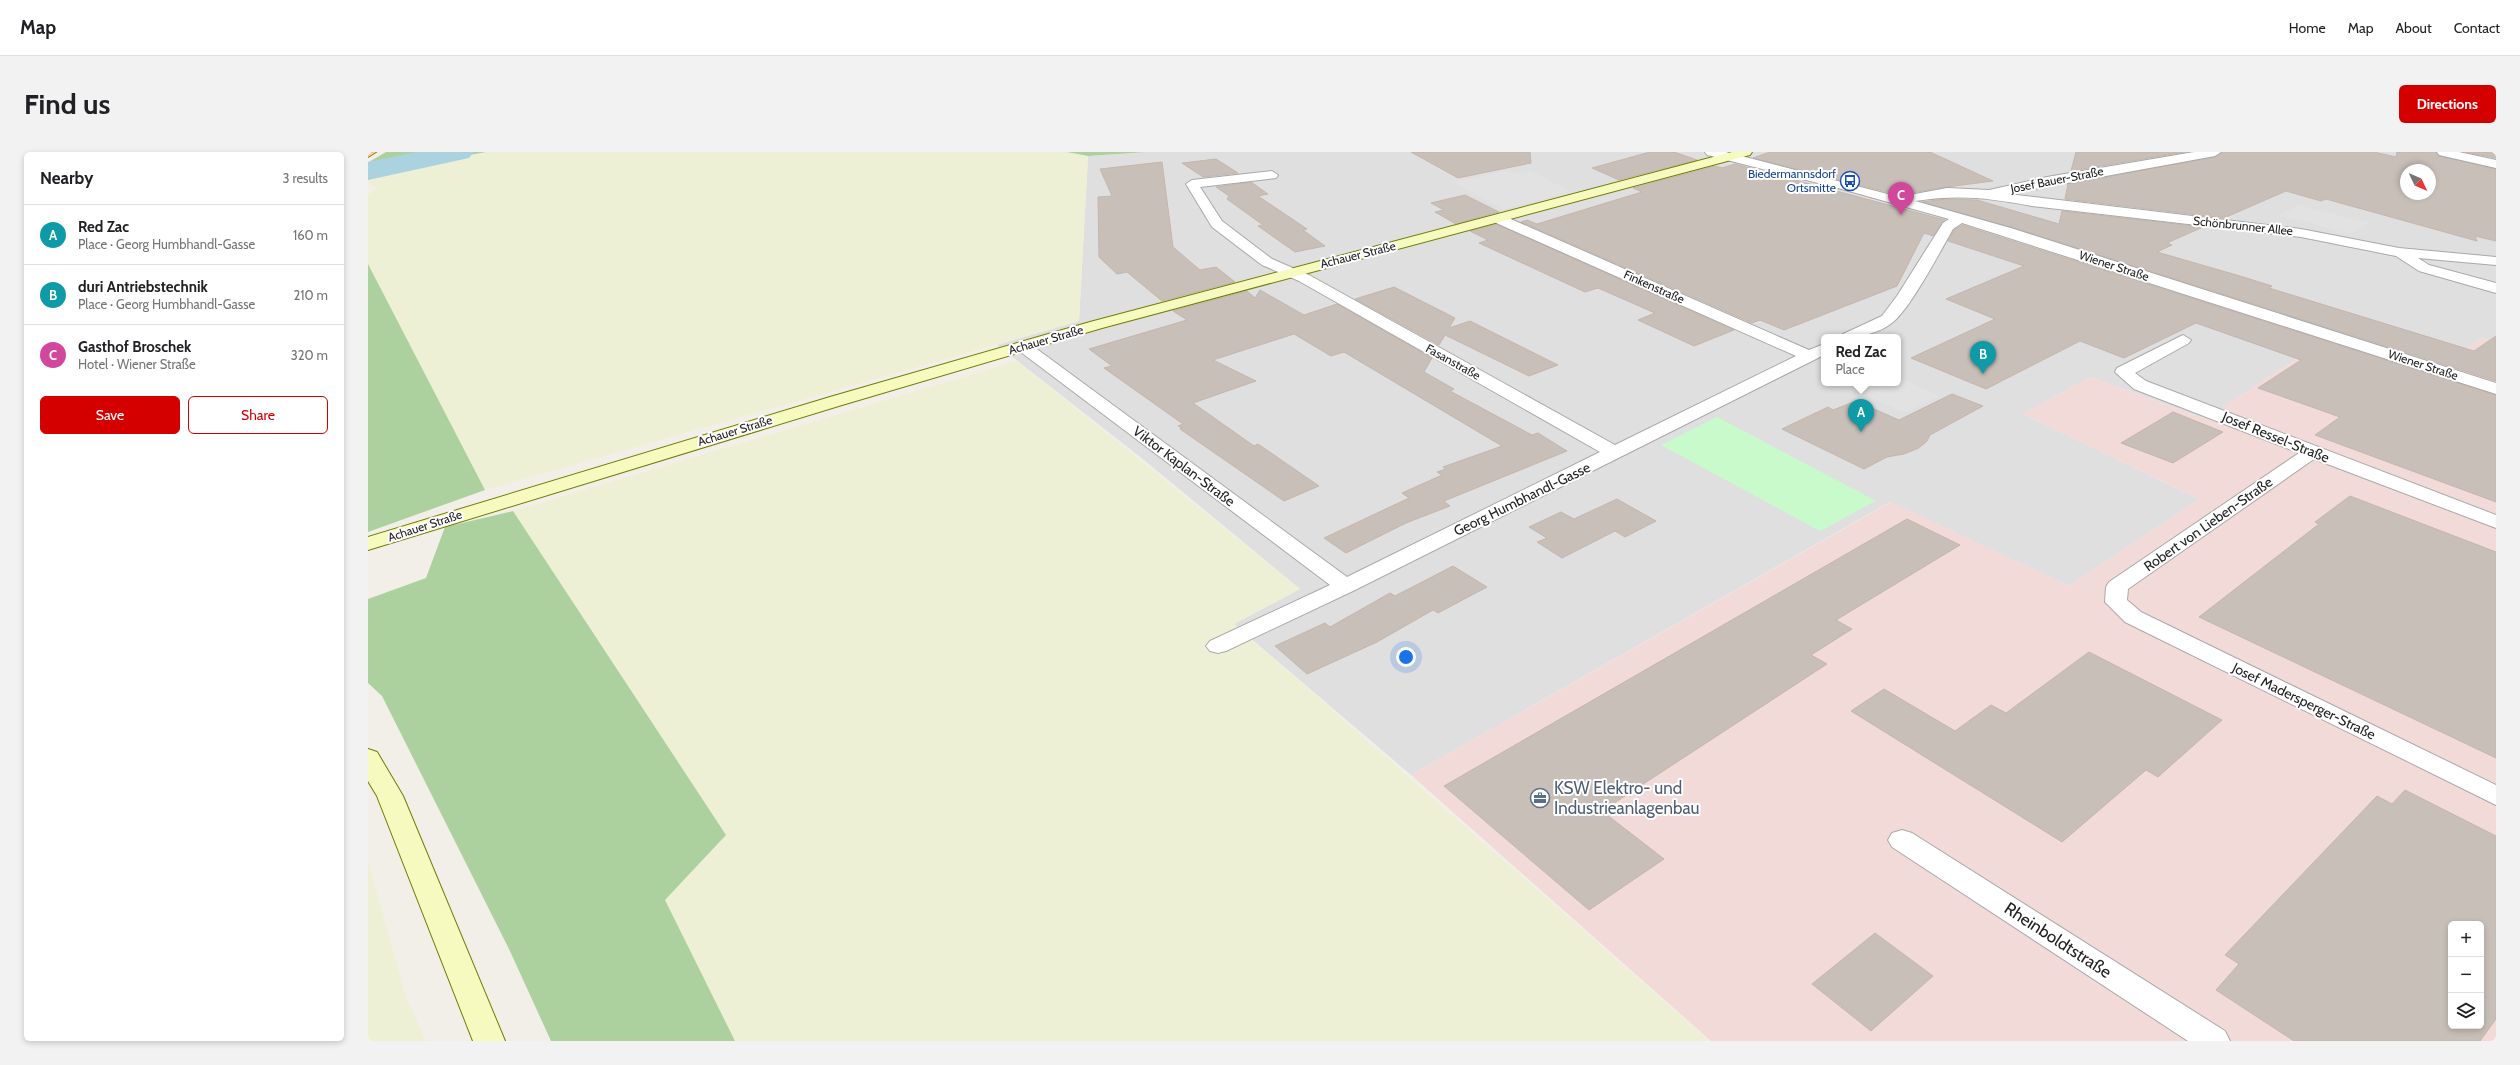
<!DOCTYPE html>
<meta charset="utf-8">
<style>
body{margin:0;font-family:Cabin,sans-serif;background:#f2f2f2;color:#202124}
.controls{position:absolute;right:12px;bottom:12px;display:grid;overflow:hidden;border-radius:6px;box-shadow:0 2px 6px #0003}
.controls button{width:36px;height:36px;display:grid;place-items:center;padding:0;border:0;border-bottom:1px solid #e0e0e0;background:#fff;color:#202124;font:20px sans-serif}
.compass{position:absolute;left:2032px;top:12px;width:36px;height:36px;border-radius:50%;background:#fff;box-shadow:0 2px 6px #0003;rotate:134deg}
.you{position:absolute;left:1038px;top:505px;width:14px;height:14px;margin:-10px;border:3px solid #fff;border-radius:50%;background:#1a73e8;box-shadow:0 0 0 6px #1a73e833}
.badge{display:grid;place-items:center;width:26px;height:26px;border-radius:50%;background:#d40000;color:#fff;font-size:13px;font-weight:700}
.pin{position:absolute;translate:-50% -33px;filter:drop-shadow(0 1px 2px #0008)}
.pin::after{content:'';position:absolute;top:21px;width:14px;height:12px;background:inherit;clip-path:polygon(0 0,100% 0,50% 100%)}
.popup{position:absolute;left:1453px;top:182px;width:80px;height:52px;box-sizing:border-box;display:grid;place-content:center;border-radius:6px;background:#fff;filter:drop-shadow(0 1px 3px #0005);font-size:13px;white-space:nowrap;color:#757577}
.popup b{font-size:15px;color:#202124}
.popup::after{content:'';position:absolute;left:50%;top:100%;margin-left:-8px;border:8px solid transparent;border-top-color:#fff}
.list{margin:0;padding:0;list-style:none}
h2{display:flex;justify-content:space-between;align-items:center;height:52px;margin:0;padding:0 16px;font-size:17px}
h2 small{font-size:13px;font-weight:400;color:#757577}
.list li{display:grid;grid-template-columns:26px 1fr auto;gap:12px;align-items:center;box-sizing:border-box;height:60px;padding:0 16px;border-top:1px solid #e0e0e0}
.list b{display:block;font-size:15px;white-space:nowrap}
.list p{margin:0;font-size:13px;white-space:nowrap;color:#757577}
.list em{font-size:13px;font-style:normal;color:#757577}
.actions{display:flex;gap:8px;padding:12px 16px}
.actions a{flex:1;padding:9px 0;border:1px solid #d40000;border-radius:6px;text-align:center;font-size:14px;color:#d40000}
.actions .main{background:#d40000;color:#fff}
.icon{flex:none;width:22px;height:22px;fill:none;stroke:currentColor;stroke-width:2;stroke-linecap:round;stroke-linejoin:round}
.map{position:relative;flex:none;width:2128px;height:889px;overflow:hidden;border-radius:6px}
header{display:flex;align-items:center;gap:24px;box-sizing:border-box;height:56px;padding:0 20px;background:#fff;border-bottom:1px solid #e0e0e0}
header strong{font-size:19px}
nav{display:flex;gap:22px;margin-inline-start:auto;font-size:14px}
.intro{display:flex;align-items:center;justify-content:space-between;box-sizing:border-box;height:96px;padding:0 24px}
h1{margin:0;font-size:28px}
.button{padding:10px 18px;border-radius:6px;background:#d40000;color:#fff;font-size:14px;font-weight:700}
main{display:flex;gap:24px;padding:0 24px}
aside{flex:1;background:#fff;border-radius:6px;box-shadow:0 2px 6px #0003}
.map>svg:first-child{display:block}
.residential{fill:#e0dfdf;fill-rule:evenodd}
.commercial{fill:#f2dad9;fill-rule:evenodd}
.farmland{fill:#eef0d5}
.forest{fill:#add19e}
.park{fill:#c8facc}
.parking{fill:#e2e2e2}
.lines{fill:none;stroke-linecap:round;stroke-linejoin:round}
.river{fill:#aad3df;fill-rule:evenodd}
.building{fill:#c7bfb8;stroke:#c4b6ab;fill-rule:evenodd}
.street-casing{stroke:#a9a9a9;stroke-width:2}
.secondary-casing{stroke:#707d05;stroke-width:2}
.primary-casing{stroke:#a06b00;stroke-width:2}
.street{fill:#fff;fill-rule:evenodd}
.secondary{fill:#f7fabf;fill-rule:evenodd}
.primary{fill:#fcd6a4;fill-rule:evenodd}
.labels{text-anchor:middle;stroke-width:4;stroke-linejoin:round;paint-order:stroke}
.far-transit-label{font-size:12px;fill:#164399;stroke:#fff;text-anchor:end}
.far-street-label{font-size:12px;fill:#222;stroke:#fff}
.street-label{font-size:14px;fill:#222;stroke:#fff}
.near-service-label{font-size:17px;fill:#4e5e75;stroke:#fff;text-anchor:start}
.near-street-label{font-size:17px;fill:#222;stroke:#fff}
</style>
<header>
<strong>Map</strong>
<nav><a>Home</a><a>Map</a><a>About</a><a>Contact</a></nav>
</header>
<div class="intro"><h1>Find us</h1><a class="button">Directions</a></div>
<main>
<aside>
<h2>Nearby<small>3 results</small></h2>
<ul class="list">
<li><span class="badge" style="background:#0f9aa8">A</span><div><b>Red Zac</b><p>Place · Georg Humbhandl-Gasse</p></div><em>160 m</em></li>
<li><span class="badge" style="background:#0f9aa8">B</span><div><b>duri Antriebstechnik</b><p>Place · Georg Humbhandl-Gasse</p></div><em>210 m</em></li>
<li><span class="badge" style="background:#d1479c">C</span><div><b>Gasthof Broschek</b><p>Hotel · Wiener Straße</p></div><em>320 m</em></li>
</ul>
<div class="actions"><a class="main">Save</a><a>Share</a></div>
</aside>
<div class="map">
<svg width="2128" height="889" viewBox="0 0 2128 889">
<rect width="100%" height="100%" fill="#f2efe9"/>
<!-- residential -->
<path class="residential" d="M779,0H2128V190L2114,186L2053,227L1949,193L1837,267L1723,225L1655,262L1831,347L1701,434L1522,350L1043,623L866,472L932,437L776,308L629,193L711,169L720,4ZM2038,18H2062V42H2038ZM1456,185H1530V231H1456Z"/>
<!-- commercial -->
<path class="commercial" d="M2114,186L2128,190V889H1343L1043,623L1523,350L1701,434L1831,347L1655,262L1723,225L1837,267L1949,193L2053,227ZM2083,772H2113V874H2083Z"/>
<!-- farmland -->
<path class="farmland" d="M118,0H699L720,4L711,169L117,338L0,112V43L9,36L0,32V23Z
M649,209L932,437L866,472L1342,889H367L297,748L358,683L145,359Z
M0,709L38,845L58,889H0Z"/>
<!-- forest -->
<path class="forest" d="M18,0H48L43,8L1,10Z
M84,0H118L48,13L63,4Z
M699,0H779L720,4Z
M0,112L117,338L0,380Z
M145,359L358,683L297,748L367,889H183L141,797L14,544L0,531V447L58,426L77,375Z"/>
<!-- park -->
<path class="park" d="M1349,265L1508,349L1452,379L1293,293Z"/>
<!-- parking -->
<path class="parking" d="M1139,19L1151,22L1163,19L1204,40L1135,57L1085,30Z
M1931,53L2001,71L1982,82L1911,63Z
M1530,226L1572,244L1539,260L1531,258L1468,231H1530Z"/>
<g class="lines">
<!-- river -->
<path class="river" d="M49,0H106L101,6L0,28V10Z"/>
</g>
<!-- building -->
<path class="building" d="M1043,0H1162L1163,11L1090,26Z
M1282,0H1306L1329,8L1251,28L1224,16Z
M1402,0H1562L1625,29L1579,35L1531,43L1385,6Z
M1708,0H1817L1703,19Z
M1854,0H2006L2028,5L2029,0H2068L2071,4L2128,17V89L2107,84L2109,89L1958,47L1953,49L1918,39L1856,66L1697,47L1700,32L1847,5ZM2038,18H2062V42H2038Z
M2098,0H2128V6Z
M848,7L870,21L835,25L814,11Z
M794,10L805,95L832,118L848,115L867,130L794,149L759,120L749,122L731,105L730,45L744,44L732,17Z
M1367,12L1577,68L1565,84L1556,81L1529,134L1416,178L1392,168L1384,171L1153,70L1159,68L1169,72L1274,40L1265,36L1347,14L1354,16Z
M883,30L900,42L890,44L939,77L935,78L957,94L927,100L890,74L895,73L859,47L861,44L848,35Z
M1097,43L1131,60L1088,72L1067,60L1076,58L1063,51Z
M1578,47L1609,48L1691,72L1694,59L1835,75L1799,91L1804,93L1789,100L1872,124L1904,134L1901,136L2106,199L2128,184V229L1646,76L1554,50Z
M1128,72L1366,178L1326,194L1270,168L1287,161L1230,136L1217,140L1111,91L1120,88L1102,79Z
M1594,73L2128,243V350L1947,283L1972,265L1890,236L1933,208L1828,171L1756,206L1712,189L1618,237L1543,206L1627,167L1578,147L1656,114L1580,89L1586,78Z
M1026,135L1087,166L1081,176L1102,169L1190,213L1161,224L1077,183L1071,193L987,147Z
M892,138L936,163L969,152L1064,206L1056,220L1086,237L1082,239L1164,283L1170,281L1199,299L1076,349L1082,354L1038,371L978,401L956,386L1041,346L1034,341L1074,323L1069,320L1078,317L1075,315L1134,294L976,200L963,204L926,182L845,208L888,229L825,251L886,294L890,292L951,334L916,349L812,277L814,276L810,274L815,272L736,216L744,214L721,197L819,168L805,159L879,139L887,146Z
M1584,242L1615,254L1562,283L1559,289L1551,296L1536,302L1519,305L1496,317L1414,277L1460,255L1465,258L1488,249L1531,268Z
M1805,260L1855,280L1805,311L1753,291Z
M1982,344L2128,400V606L1831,465L1951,372L1947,370Z
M1249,347L1288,369L1257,385L1247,379L1194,406L1169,390L1179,386L1161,375L1193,360L1206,367Z
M1539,367L1592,393L1468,468L1484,477L1443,503L1459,512L1234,659L1296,707L1221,758L1076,634Z
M1085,414L1119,435L1070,461L1065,458L1009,490L939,522L907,494L957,471L962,475L1022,441L1027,444Z
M1721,500L1854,568L1790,625L1778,618L1694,690L1483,559L1516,537L1587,579L1623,553L1638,561Z
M2037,638L2128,684V867L2112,889H1926L1848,838L1871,812L1857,803L2009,644L2024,652ZM2083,772H2113V874H2083Z
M1507,781L1565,824L1503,879L1444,832Z"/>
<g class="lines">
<defs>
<path id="street" d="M1337,0H1358L1531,45L1579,36L1621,38L1679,25L1826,0H1853L1847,4L1640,42L1933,77L2031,96L2128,105V113L2050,106L2061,113L2128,131V141L2051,119L2028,104L1933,85L1664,54C1621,46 1591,42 1547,49L1646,77L2128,231V242L1594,71L1585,77C1573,98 1542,157 1525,170C1511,182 1491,185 1473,185L1475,182L1514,164L1529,144L1575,71L1581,67L1470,36L1339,3Z
M2069,0H2091L2128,8V16L2071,3Z
M904,19L910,23L908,26L832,35L854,69L904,107L941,123L1247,293L1428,204L1126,70L1124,67L1126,64H1136L1441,198L1456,192V203L985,439L858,499L850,501L842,499L838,494L842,489L962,433L650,198L648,195L650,192H662L979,425L1232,300L931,129L894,113L844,75L818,32L824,28Z
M1815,183L1823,188L1821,191L1767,221L1778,229L2128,363V376L1946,307L1760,437L1759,448L1773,460L2128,633V653L1757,470L1737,450L1738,435L1741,430L1931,301L1766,237L1747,220L1749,216Z
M1534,678L1544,681L1857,879L1862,889H1820L1524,695L1520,688L1524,681Z"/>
<path id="secondary" d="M1364,0H1384L1382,3L734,176L474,253L0,398V385L462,245L722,170Z
M0,597L9,600L35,644L137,889H105L9,644L0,629Z"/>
<path id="primary" d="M0,0H8L0,5Z"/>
</defs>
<!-- street casing -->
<use href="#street" class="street-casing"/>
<!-- secondary casing -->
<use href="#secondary" class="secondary-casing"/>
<!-- primary casing -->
<use href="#primary" class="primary-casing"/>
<!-- street -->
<use href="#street" class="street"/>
<!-- secondary -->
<use href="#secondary" class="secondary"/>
<!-- primary -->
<use href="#primary" class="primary"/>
</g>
<!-- icons -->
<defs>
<symbol id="bus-ring" viewBox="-11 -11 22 22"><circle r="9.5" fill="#fff" stroke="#1a4fb4" stroke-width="1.5"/><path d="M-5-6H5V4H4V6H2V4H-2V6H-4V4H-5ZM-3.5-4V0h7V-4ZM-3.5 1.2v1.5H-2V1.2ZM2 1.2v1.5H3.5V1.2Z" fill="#1a4fb4"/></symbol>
<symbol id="office-ring" viewBox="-11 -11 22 22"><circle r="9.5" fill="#fff" stroke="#5c6f8a" stroke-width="1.5"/><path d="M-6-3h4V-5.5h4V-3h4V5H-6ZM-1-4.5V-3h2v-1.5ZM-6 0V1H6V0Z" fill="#5c6f8a"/></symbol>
</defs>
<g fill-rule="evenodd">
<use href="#bus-ring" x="1471" y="18" width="22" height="22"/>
<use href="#office-ring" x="1161" y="635" width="22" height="22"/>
</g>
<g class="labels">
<!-- far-transit labels -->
<g class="far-transit-label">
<text x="1468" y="26">Biedermannsdorf<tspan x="1468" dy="14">Ortsmitte</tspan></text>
</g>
<!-- far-street labels -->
<g class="far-street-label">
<text transform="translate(1689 28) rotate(-11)" y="4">Josef Bauer-Straße</text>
<text transform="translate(1875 74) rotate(6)" y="4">Schönbrunner Allee</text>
<text transform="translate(990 103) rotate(-14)" y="4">Achauer Straße</text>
<text transform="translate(1746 114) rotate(18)" y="4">Wiener Straße</text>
<text transform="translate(1286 135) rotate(24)" y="4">Finkenstraße</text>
<text transform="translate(678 188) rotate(-16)" y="4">Achauer Straße</text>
<text transform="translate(1085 210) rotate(29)" y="4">Fasanstraße</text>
<text transform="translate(2055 213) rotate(18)" y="4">Wiener Straße</text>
<text transform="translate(367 279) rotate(-17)" y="4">Achauer Straße</text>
<text transform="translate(57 374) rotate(-18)" y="4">Achauer Straße</text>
</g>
<!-- street labels -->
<g class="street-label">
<text transform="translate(1908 285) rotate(22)" y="5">Josef Ressel-Straße</text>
<text transform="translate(816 314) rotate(37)" y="5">Viktor Kaplan-Straße</text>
<text transform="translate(1154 347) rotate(-26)" y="5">Georg Humbhandl-Gasse</text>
<text transform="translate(1840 372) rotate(-35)" y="5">Robert von Lieben-Straße</text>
<text transform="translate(1936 549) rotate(26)" y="5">Josef Madersperger-Straße</text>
</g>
<!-- near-service labels -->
<g class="near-service-label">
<text x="1186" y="642">KSW Elektro- und<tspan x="1186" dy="20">Industrieanlagenbau</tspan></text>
</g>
<!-- near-street labels -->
<g class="near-street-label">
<text transform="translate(1690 788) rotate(33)" y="6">Rheinboldtstraße</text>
</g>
</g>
</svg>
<div class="controls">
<button>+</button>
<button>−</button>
<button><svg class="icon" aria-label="layers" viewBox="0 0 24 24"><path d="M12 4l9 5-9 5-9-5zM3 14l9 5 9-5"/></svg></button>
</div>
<svg class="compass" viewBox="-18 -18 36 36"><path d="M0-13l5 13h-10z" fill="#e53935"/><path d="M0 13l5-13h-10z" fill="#757577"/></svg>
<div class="you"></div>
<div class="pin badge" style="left:1493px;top:280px;background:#0f9aa8">A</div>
<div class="popup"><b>Red Zac</b>Place</div>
<div class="pin badge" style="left:1615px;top:222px;background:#0f9aa8">B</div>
<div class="pin badge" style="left:1533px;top:63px;background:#d1479c">C</div>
</div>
</main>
